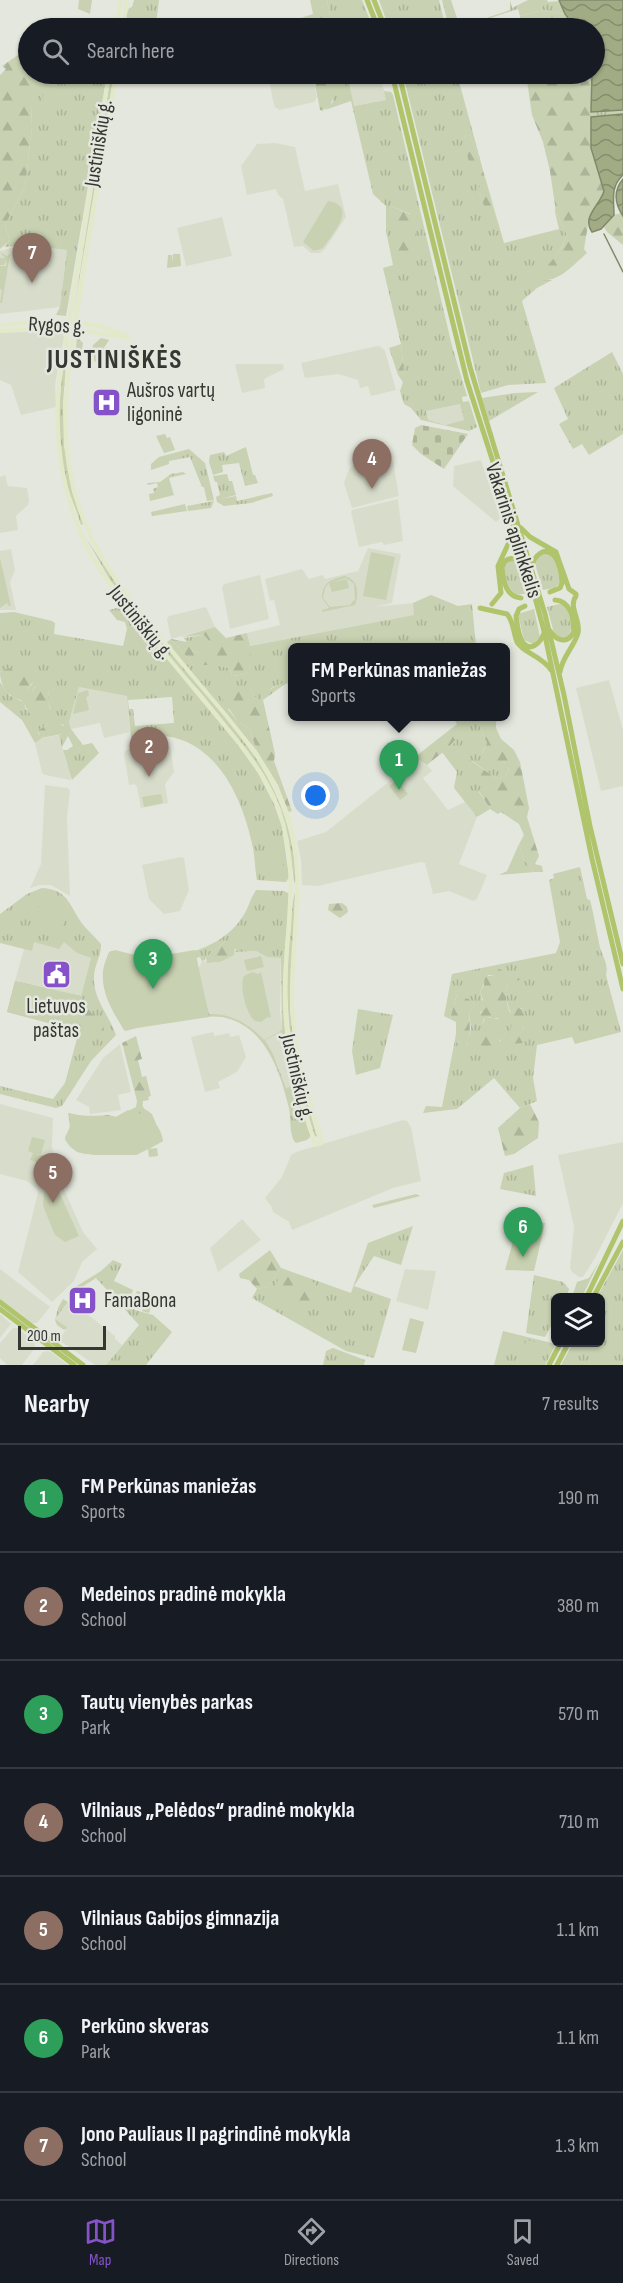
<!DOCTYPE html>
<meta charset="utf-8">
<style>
body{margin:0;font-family:"Sofia Sans Condensed",sans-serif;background:#20242c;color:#f1f3f6}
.controls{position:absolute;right:18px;bottom:18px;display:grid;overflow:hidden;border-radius:9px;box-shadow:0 2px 4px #0004}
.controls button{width:54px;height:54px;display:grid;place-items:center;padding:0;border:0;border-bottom:2px solid #363941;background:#171b24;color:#f1f3f6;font:30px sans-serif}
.scale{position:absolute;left:18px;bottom:15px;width:88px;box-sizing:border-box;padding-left:6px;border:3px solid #363733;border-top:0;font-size:16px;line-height:21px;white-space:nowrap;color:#363733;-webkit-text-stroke:4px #e4e7dd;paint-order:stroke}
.you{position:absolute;left:316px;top:796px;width:21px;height:21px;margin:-15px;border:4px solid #fff;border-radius:50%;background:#1a73e8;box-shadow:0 0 0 9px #1a73e833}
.badge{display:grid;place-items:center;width:39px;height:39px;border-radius:50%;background:#8652ca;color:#fff;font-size:20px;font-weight:700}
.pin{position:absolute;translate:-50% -50px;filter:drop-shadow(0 2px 3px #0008)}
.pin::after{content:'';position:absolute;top:32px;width:21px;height:18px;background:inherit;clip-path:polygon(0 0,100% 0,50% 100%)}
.popup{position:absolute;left:288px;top:643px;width:222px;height:78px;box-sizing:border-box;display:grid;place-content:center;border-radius:9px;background:#171b24;filter:drop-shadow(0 2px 4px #0005);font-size:20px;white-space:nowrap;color:#9ea1a6}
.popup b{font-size:22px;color:#f1f3f6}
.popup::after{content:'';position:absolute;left:50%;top:100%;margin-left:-12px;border:12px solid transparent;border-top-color:#171b24}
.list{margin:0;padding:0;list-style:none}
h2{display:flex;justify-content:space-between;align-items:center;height:78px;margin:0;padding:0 24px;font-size:26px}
h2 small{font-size:20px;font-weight:400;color:#9ea1a6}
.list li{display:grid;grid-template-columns:39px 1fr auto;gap:18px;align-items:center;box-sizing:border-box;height:108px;padding:0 24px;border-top:2px solid #363941}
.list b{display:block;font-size:22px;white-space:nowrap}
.list p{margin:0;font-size:20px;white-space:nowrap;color:#9ea1a6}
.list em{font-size:20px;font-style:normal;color:#9ea1a6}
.icon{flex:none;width:33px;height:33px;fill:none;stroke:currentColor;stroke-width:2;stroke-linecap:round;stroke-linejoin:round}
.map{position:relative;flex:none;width:623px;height:1365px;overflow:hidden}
.search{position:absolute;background:#171b24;box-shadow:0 2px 4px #0004;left:18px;right:18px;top:18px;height:66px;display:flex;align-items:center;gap:15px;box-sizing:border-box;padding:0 21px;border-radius:33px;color:#9ea1a6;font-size:22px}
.sheet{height:834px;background:#171b24}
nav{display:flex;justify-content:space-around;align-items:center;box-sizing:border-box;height:84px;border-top:2px solid #363941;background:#171b24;font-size:16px;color:#9ea1a6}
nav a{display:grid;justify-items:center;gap:3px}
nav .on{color:#8652ca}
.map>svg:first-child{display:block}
.built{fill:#d8ddcb}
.grass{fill:url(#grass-tufts);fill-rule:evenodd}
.forest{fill:url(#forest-firs)}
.cemetery{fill:url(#cemetery-stones)}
.park{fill:#c8d1b1;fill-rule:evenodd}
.water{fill:url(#water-waves);stroke:#81896c;stroke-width:1.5}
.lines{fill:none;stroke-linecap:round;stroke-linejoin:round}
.stream{stroke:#81896c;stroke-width:1.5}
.secondary{stroke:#e1e9c8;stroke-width:4}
.trunk{stroke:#b0c46c;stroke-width:5}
.labels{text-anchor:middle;stroke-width:5;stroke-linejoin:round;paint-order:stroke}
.street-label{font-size:21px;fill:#363733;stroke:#e4e7dd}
.poi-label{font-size:21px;fill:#363733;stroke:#e4e7dd;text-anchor:start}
.district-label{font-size:27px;font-weight:bold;letter-spacing:1.5px;fill:#363733;stroke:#e4e7dd}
</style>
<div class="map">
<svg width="623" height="1365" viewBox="0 0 623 1365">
<defs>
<pattern id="grass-tufts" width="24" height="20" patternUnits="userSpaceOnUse" patternTransform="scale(1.5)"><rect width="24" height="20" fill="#c8d1b1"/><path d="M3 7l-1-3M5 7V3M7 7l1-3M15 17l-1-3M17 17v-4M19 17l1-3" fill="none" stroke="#acb499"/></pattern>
<pattern id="forest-firs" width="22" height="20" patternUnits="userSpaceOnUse" patternTransform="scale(1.5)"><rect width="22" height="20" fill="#c8d1b1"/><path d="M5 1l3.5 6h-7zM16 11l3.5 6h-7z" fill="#acb499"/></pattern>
<pattern id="cemetery-stones" width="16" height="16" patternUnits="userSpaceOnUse" patternTransform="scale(1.5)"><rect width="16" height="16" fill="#c8d1b1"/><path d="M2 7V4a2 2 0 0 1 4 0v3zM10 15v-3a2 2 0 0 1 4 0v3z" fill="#acb499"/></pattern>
<pattern id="water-waves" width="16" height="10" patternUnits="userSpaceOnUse" patternTransform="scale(1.5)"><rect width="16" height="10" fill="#a1ac85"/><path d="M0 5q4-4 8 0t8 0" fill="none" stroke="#848d6d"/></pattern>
</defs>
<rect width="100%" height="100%" fill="#e4e7dd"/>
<!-- built -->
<path class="built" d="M300,18L303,28H262L266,26Z
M268,74H312L317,97L314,102L280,110L275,107L273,101Z
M347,74H379L387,100L353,106Z
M275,143L295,147L305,191L338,184L346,217L325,249L320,253H311L303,246L294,247L283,199L278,195L276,189L247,195L241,166L257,144Z
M222,217L232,256L186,266L177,228Z
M23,245L67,250L60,307L0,314V251Z
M50,331L61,332L64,337L55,385L56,407L21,415L11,385L0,380V333Z
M377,346L381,347L385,351L396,390L371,396L368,386L360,388L358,380L338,374L305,378L301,363Z
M235,364H283L284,369L264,379L265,388L242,393Z
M460,403L464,420L445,425L427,420L425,411Z
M377,460L385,464L393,462L399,496L352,508L344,483L349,469L352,466Z
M481,460L500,518L496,522L453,486L454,466Z
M5,475L8,486L27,488L29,499L28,505L16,516L18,530L0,533V477Z
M398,499L403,541L384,545L382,542L359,547L351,512L352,510Z
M368,548L401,554L392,603L373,607L413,603L415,615L250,646L247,633L280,625L274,600L270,601L265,579L302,569L309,579L323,575L325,579L358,571Z
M11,549L15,570L10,582L16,610H0V551Z
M260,575L269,619L230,629L222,587L224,584Z
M206,607L215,627L171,639L167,619L169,616Z
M609,680L623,730V786L601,791L576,688Z
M79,687L127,696L130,732L104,738L100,723L71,729L69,722Z
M59,735L67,765H69L71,780L45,775L42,773L35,743L42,738Z
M170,747L174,772L165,784L168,803L141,808L137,787L135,784L129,785L124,754L126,750Z
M415,757L427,765L432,771L423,778L448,810L465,802L477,817L459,864L487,875L477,899L473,901L449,891L433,894L425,863L421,862L318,886L302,885L301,860L297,841L326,832L396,776L392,770L400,764L402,767Z
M45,785L68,788L70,791L67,817L70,896L51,885H40L30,888L41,864Z
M181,857L184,858L189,890L180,911L164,914L149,899L142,865Z
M64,941L77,953L91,958L81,996L15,981L24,949L32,951L33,942L61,943Z
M256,951L267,957L281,958L280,1012L286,1058L292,1086L286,1088L273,1054L260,1036L232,1018L208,1014L198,969L202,961L215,963L234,955L235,952Z
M213,1032L215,1036L229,1033L230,1037L239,1035L246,1057L237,1072L218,1082L220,1088L205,1092L191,1037Z
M120,1044L131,1092L118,1095L121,1110L90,1114L89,1107L76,1100L103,1058Z
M0,1104L53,1118L52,1147L57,1174L83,1232L97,1249L82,1262L74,1281L52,1302L18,1272L38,1193L37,1189L27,1181L0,1174Z
M403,1120L407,1121L411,1127L421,1181L393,1188L292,1230L289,1222L273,1212L271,1206L265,1198L282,1177L291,1155L296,1152Z
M623,1142V1203L595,1258L583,1277H579L572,1272L570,1268L574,1227L558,1155Z
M242,1219L261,1240L218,1272L210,1248Z
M0,1269L50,1307L37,1323H32L0,1299Z
M405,1269L436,1271L428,1310L396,1301Z
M72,1298L84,1307L82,1310L115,1336V1339L122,1345L106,1365H95L59,1340L67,1328L55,1319Z
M0,1314L11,1324L0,1338Z
M13,1328H18L35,1343L34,1349L22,1365H7L0,1358V1343Z
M47,1351L51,1352L68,1365H33L43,1352Z"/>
<!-- grass -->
<path class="grass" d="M134,0H159L156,24L128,20L126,16L129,8L132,7Z
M327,0H362L373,28H332Z
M379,0H439L446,28H389Z
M442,0H451L460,27L510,10V0L512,8L528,0H547L548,2L560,1L565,14L543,10L520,16L518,9L460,28H449Z
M44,74H107L66,316L56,315L60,307L67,250L23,245L4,247L10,240L5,227L6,223L25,187L32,127L31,103Z
M111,74H114L73,316Z
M329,74H347L354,106L386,100L384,91L391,92L393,95L452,346L467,396L462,397L463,402L469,401L477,427L469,431L421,420L411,408L404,404L400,391L403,382L398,375L404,372L401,344L383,268L393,265L386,231V206L373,194L351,101L322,111L320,110H325L333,102ZM390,206L411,214L394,224ZM460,404L464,420L445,425L428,420L426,411Z
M403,74H457L480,159L469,134L465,135C469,156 467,162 485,178L483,170L504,243L559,229L555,212L556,206V212L567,235C563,249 550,263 541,275L542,280H552L537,288L522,301L546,383L508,385L481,393ZM478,188L492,203L497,220L490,223Z
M623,110V114L591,117V112Z
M68,336L63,403L64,446L72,492L83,524L81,525C77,511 71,498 67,485C53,437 60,385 68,336Z
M77,337L83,343L79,365H74Z
M101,338L109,340L102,351L96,348L101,353L100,364L94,361V355L92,352L93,345Z
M612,352L623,374V434L589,455L582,444L573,449L559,424L568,419L554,388Z
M538,392L489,421L482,398L515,393Z
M246,447L253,475H255L258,483L245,486L239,463L222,465L223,472L213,475L209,462L210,455L224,452L226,456Z
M189,449L205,463L214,500L207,501L204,487H202L190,457L169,461V464L151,470V464L159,457Z
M183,472L186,474L169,478L174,495L150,501L149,494L154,493L153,489L158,487L157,483L148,485L147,483L160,482L171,474Z
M227,474L229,481H232L236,495L220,499L236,496L237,501L272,493L273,496L251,503L224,506L217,502L216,497L220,495L217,482H215L213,476Z
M214,501L211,508L188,511L187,506Z
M185,504L187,511L152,516L151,512Z
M86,538L117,585L148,624V627L110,580Z
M546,553C556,557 559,573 560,583L555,588L543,590L535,564L540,555Z
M513,559L523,566L530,593L516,595C508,589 502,575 504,564Z
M431,595L458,606L472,604L476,647L292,648V683C276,685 272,685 261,699H257L250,690L228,709L238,722L249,728L257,751L167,642L171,639L194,665H216L230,668L232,676L246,674L249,672L250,646L414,615L413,603Z
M559,604L566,605L572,628L568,637L562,639L554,633L547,607Z
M124,606L238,745L258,773L274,804L282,827L289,877L286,882L257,880C255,870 255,859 253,848C240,785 205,721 131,738L127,696L79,687L69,722L71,729L83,745L92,743L99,753L72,780L63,750H67L73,746L68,736L62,747L59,735L62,734L64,725L60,724V720L55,718L40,729L38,733L42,738L35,743L22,720L0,702V682L9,695L23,702L26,710H51L47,700L49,692L35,686L32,691H30L28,688L33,683L8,668L0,672V613L14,612L52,621L55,623L54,634L123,646L127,629L125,622L117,620L109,610ZM172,697L174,723L135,726L133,709H129L128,700Z
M534,609L540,637L533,644L524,640L518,614Z
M204,635L210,642L211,646L198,653L192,650L184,638Z
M161,643H164C226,719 294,779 296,884L294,882C287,794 254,759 201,693C188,678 170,661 161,643Z
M459,717H476L487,743L482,753H491V760L502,763L506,762L509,767L506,776L497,779L471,760L484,783L479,792L490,809L477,817L454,788L457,772L442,752L454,743L461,719Z
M519,844L523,859L535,872L499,875L507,871Z
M580,867L587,899L590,900C594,915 596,929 599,943C601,955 609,963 606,975L621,1032L575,1044L572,1037L537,1045L533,1078L537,1101L520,1108L494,1078L457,1109L423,1113L426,1106L442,1107L456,1034L467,1045L471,1028L469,1013L475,1005L469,999H464L457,994L450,1019L444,1016L452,974L556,953L560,942L549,880L554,878L553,874ZM502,972L519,981L514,979L509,982C503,989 507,1005 511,1013L520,1008L524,1009L523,1043L511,1039L512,1022L486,1017L482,1024L480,1012L486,1010V1002L482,1000L480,992L488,975L495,976ZM492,1028L496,1037L501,1041C493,1046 480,1050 475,1055L473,1049L485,1033Z
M42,888C71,890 69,908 85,927C90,933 96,938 101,944C102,955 94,965 94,977C93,999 109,1015 116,1035L91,1061L62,1106L56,1108L0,1094V1086L53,1099L65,1083L79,1031L7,1012L15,981L81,996L91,958L77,953L64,942L59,949L34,942L32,951L0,943V914L27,894Z
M256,890L284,891L290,894C286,936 281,978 284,1019C287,1060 299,1098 311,1136L307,1140L296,1143C289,1137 291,1118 289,1108C280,1071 265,1025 222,1017C208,1015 194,1019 181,1020C162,1023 144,1025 126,1031L124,1030C110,1005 92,978 111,951C123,951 134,958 147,958C181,958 221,948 241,919C248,910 250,899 256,890ZM226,941L236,949L235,952L256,951L267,957L281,958L282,1030L264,1040C250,1024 230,1013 209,1014L198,969L190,960L200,957L202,961L205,960L206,957ZM280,1032L282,1033L292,1086L286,1088L273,1054L265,1040Z
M295,892L290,1011L301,1080L317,1137L315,1136C291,1062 283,1015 290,937C292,923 291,905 295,892Z
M358,1009L393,1015L380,1068L356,1075L352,1051Z
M533,1165L536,1196L500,1189L504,1173Z
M416,1194L420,1196L374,1208L372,1205Z
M413,1226L401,1265L374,1256L354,1286L391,1299L374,1358L346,1351L252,1298L257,1289L268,1287L281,1268L351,1293L368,1243Z
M623,1250V1365H561L573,1343L600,1342V1298L597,1297Z
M113,1260L122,1264L114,1281L133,1290L129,1302L135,1310L153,1315L172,1332L146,1365H106L139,1325L96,1278L71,1294V1292L72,1289L101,1271Z
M599,1262L582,1297H572L577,1282L589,1278Z
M534,1275L563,1282L569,1289L567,1297L556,1298L555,1319L545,1337L526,1333Z
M63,1299L68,1302L55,1319L68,1328L64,1330L57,1325L55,1320L58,1308Z
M503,1331L556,1344L545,1365H494Z
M333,1348L365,1360L364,1365H323L326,1351Z"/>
<!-- forest -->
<path class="forest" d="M79,0H92L90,14L78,9Z
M310,0H327L332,28H304L301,18L313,14Z
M543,10L565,14L575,28H521L520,16Z
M18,55H28V74H39L41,82L31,103L32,127L25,187L6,223L5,227L10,240L0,249V75L6,69L2,66Z
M313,74H329C333,86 338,109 320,110Z
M526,74H592L593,76L591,148L604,191L588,225L584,249L587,253C574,264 560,282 541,280L540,275C550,262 563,250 567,235L556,212L550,171L543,142L532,115Z
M466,132L469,134L480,159L485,178L482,180L476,178C469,166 463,145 466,132Z
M482,185L487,187L497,220L493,225L490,224L478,188Z
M390,206L412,215L418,241L415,248L401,255L399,254Z
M621,213L623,216V245L607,232L604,227L614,215Z
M401,344L404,372L398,375L389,348Z
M215,627L226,638L247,633L251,650L249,672L246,674L232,676L230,668L216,665H194L171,639L187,642L192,650L198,653L210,646V642L204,635L181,637Z
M8,668L34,674L35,679L28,688L30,691H32L38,683L47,681C52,692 44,701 52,712L49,716C30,722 30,712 21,700C7,697 0,685 0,672Z
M282,683L285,684L263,700L275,754L274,761L292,811L288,812L278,785L257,751L249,728L238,722L220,695L223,691L250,690L257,699H261L267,691Z
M57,716L60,718V724L66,727V732L62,734L41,738L38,731Z
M453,717H459C467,739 442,752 427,765L415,757L457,724Z
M476,717H502L496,722V728L501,739L514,750L520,762L529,808L527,817L539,856L535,864L542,866L543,872H535L523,859L519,844L524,835L519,824L501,812L498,814L490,809L479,791L483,781H479L469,776L471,767L468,762L470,760L497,779L506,776L509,768L505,762L502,763L503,767L498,768L496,763L491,762V753L482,754L487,743Z
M268 865a8 8 0 1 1 16 0a8 8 0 1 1-16 0Z
M342,903L347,907L348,912L340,918L328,910L329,904Z
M226,941H229L235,948L234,955L220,962L207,963L206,957Z
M500,969L506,973L514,972L520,980L509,982C503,989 507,1005 510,1013L517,1008L524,1009L526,1018L523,1029L526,1033V1041L523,1043L511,1044L512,1040L510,1036L512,1022L500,1021L497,1018L493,1019L490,1017L484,1019L482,1024L477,1021L478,1015L486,1008L480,992L484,985L485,976H495V970Z
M460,992L464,998L469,999L475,1005L469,1013C470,1025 472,1044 461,1051L456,1047V1022L450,1019L457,994Z
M87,1008L103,1026L104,1030L99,1036H93L81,1030L84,1009Z
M483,1026L492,1028L502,1045L495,1050C483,1050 485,1049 474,1056L472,1044L485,1033Z
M136,1036L142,1059L138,1060L142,1077L146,1076L151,1096L148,1097L149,1100L143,1101C141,1110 147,1109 152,1114L163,1141L136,1155H94L77,1152L65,1140L70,1126L68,1113L84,1117L109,1115L116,1117L136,1107L137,1101L122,1043Z
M530,1104L539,1122L538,1138L514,1154L505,1156L498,1128L520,1108Z
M270,1250L281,1268L268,1287L257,1289L249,1280L240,1278L239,1274Z
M282,1271L315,1283L317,1287L304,1315L272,1293Z"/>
<!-- cemetery -->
<path class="cemetery" d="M421,425L468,434L444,469L421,454L412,445L415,428Z"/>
<!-- park -->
<path class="park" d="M47,85L57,87L60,90L58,107L53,124L40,123L38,121L43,96Z
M328,201C358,206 334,232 323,248L314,251L303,242Z
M0,252L7,256L10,254L2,303H0L2,290L0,289V266H6V260L4,265H0V258H5Z
M173,254H180L181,266L167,268L168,255H172L173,262Z
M165,434L167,438L170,437L175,450L164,453L156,436Z
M371,552L395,557L386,600L363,596Z
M0,558L11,606H9L7,603L0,608Z
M345,576C359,580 359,594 355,605L322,612V610L329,608L322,598C322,583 331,579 345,576ZM346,578L354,584L355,599L350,605L330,607L323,598L325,588L329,583L332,592L349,588L347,579L330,583Z
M88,690L89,696L86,697L89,710L73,714L78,693Z
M397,780L408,794L400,800L389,786Z
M161,794L163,803L144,807L142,797Z
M273,850L275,855L268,863L262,864L260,853Z
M44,900L51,906L55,901L68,912L61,919L65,922L57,931L35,911Z
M115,950L147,958L195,950L209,1017L124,1030C107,1002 96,984 109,952Z
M261,956L264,967L247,971L244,960Z
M252,972L258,974L261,972L271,1018L268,1017L261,1022L255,1021C246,1014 239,987 244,976Z
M15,981L81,996L79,1004L66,1003L64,1015L69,1022L73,1023L72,1029L7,1012Z
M128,1110C133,1113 137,1112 143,1114C153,1117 162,1130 163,1141L149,1149L157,1148L158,1156L149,1157L148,1149L136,1155L85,1154C76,1152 67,1147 65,1137L70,1128L69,1113C85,1118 100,1114 116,1117Z
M32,1137L45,1140L41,1154H35L45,1156L43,1164L30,1160L33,1153L28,1151Z
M42,1168L52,1184L44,1189L34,1173Z
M56,1185L79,1236L65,1242L55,1235L43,1206L44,1190Z
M519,1219L545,1223L534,1271L505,1270L514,1238L510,1236L513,1223L518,1222Z
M137,1291L154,1296L153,1299L145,1298L153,1300L149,1313L142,1311L145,1298L135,1295Z
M410,1318L424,1322L416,1353L402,1350Z
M526,1340L544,1344L535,1365H521Z"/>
<!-- water -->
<path class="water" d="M559,0H623V110L591,112L592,74H594V28H575L565,14Z
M623,114V175C610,187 614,200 614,215L601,229L592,232C581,217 601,204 604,191L591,148V117Z
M623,179V216C615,204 613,191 623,179Z"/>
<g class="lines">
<!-- stream -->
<path class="stream" d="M604,234L623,272"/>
<!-- secondary -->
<path class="secondary" d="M116,28L121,0
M123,28L127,0
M109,74L59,384C54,441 63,500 89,551C99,570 112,587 125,604C153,640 182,674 211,709C237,740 265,771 279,810C302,876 283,937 285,1003C286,1052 300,1099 315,1145L322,1143C308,1096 293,1052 292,1002C290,935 309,875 285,808C272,772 247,742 223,712C191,674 158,636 128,597C43,483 63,402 83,273C94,206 105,140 116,74
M0,326C41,319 90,318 128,337
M0,331L62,328L124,337"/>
<!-- trunk -->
<path class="trunk" d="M367,0L378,28
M374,0L385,28
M392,74L467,381L527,568L544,631L592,859L623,989
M399,74L470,367L545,614L564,695L590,826L623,964
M521,528L530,537L556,552L569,589L576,594
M532,565C535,556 544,546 553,555C559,561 562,575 562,583L560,588L550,592
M521,598C506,597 503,581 502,567L505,561C513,556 519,558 524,565
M492,604L501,593L498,566L510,540L513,527
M525,606L519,609L516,616C517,623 518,634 522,641C530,654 541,642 544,633
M480,608L507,614C514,622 513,632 517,642C523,653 542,656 551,670
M550,631C557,641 568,645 574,631C573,618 571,601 555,600
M560,672C562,657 574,647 578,633C581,620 568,607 576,596
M588,1294L623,1221
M593,1298L623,1242
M0,1302L83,1365
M0,1309L74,1365
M549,1365L561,1342
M557,1365L569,1342"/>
</g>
<!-- icons -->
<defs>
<symbol id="hospital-square" viewBox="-11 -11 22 22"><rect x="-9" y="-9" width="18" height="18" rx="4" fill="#8652ca" stroke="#e4e7dd"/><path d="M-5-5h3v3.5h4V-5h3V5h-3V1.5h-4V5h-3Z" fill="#fff"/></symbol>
<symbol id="civic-square" viewBox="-11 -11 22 22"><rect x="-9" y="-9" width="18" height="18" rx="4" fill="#8652ca" stroke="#e4e7dd"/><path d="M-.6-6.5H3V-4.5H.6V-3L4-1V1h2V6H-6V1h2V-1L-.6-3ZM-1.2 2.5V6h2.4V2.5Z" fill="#fff"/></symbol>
</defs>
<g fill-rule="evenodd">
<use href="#hospital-square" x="90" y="386" width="33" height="33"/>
<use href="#civic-square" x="40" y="958" width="33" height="33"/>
<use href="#hospital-square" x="66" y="1284" width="33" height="33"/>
</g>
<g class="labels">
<!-- street labels -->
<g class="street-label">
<text transform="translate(98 143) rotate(-81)" y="7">Justiniškių g.</text>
<text transform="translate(57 325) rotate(3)" y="7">Rygos g.</text>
<text transform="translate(514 530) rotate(72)" y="7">Vakarinis aplinkkelis</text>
<text transform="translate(141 622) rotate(51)" y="7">Justiniškių g.</text>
<text transform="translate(298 1077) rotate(77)" y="7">Justiniškių g.</text>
</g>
<!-- poi labels -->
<g class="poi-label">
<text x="127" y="397">Aušros vartų<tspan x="127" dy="24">ligoninė</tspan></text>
<text x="56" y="1013" text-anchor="middle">Lietuvos<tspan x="56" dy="24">paštas</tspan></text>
<text x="104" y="1307">FamaBona</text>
</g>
<!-- district labels -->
<g class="district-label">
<text x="115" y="368">JUSTINIŠKĖS</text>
</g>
</g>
</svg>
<div class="controls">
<button><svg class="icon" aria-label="layers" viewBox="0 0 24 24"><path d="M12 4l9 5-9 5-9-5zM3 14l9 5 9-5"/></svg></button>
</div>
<div class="scale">200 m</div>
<div class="you"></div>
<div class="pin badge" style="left:399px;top:790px;background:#2e9e5b">1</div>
<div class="popup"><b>FM Perkūnas maniežas</b>Sports</div>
<div class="pin badge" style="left:149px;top:777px;background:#8d6e63">2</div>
<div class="pin badge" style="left:153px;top:989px;background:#2e9e5b">3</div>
<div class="pin badge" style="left:372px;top:489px;background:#8d6e63">4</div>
<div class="pin badge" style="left:53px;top:1203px;background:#8d6e63">5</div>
<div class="pin badge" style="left:523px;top:1257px;background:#2e9e5b">6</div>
<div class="pin badge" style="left:32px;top:283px;background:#8d6e63">7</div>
<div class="search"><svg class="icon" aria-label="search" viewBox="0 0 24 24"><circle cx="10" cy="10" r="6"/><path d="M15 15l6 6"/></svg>Search here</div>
</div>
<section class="sheet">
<h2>Nearby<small>7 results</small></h2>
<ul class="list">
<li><span class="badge" style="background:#2e9e5b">1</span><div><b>FM Perkūnas maniežas</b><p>Sports</p></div><em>190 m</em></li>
<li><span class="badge" style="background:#8d6e63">2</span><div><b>Medeinos pradinė mokykla</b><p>School</p></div><em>380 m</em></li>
<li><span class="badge" style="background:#2e9e5b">3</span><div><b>Tautų vienybės parkas</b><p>Park</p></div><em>570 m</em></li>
<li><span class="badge" style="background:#8d6e63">4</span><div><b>Vilniaus „Pelėdos“ pradinė mokykla</b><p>School</p></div><em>710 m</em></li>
<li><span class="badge" style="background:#8d6e63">5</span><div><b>Vilniaus Gabijos gimnazija</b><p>School</p></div><em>1.1 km</em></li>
<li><span class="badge" style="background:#2e9e5b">6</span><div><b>Perkūno skveras</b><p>Park</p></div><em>1.1 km</em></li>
<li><span class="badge" style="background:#8d6e63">7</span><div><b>Jono Pauliaus II pagrindinė mokykla</b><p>School</p></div><em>1.3 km</em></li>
</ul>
</section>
<nav>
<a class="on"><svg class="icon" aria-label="map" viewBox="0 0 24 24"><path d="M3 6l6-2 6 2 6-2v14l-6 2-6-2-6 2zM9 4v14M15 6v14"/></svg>Map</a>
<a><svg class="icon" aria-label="directions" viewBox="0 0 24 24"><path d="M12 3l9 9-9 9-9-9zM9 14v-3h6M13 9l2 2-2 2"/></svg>Directions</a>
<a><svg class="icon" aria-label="saved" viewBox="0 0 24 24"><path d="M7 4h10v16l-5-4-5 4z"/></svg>Saved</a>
</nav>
